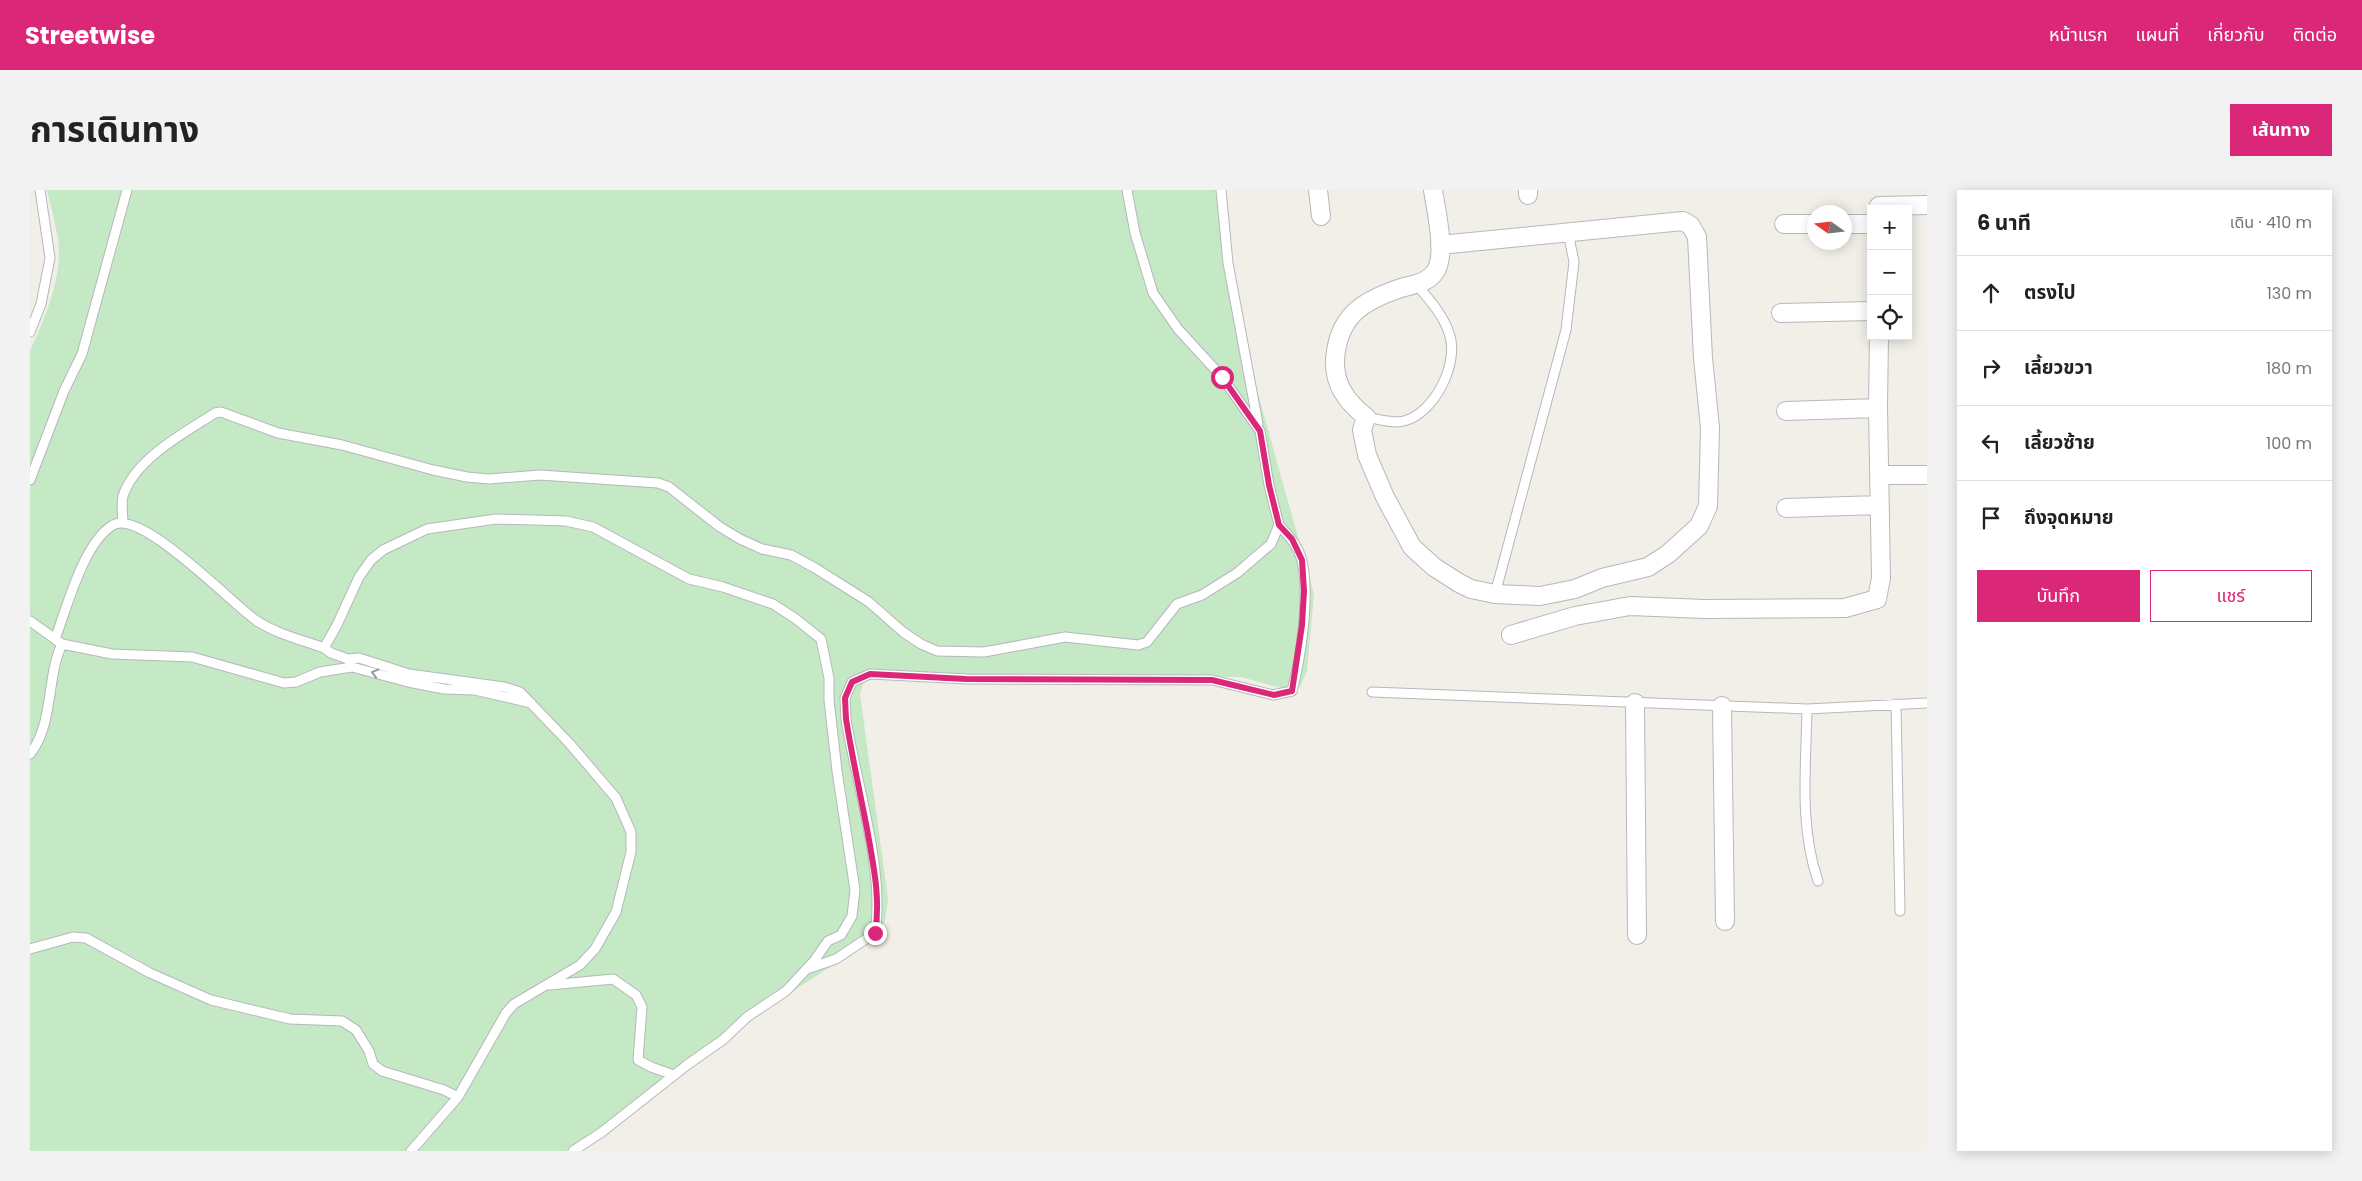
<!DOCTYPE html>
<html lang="th">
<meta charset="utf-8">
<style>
body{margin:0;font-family:Poppins,"Noto Sans Thai",sans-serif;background:#f2f2f2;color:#222}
.controls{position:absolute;right:15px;top:15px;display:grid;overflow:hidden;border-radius:0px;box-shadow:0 2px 12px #0003}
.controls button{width:45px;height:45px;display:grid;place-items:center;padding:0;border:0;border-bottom:1px solid #e0e0e0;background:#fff;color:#222;font:25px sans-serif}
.compass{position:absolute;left:1777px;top:15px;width:45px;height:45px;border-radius:50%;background:#fff;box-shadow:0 2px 12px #0003;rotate:284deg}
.stop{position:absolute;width:15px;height:15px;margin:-11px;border:4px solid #db2777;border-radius:50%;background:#fff}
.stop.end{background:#db2777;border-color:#fff;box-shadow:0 1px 5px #0008}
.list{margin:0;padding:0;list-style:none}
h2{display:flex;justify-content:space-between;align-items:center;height:65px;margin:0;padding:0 20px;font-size:21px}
h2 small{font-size:16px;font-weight:400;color:#767676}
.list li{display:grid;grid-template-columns:32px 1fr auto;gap:15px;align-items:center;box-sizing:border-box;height:75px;padding:0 20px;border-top:1px solid #e0e0e0}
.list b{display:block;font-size:19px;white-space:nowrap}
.list em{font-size:16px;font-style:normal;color:#767676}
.actions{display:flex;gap:10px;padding:15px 20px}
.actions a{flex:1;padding:11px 0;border:1px solid #db2777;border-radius:0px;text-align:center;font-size:18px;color:#db2777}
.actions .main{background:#db2777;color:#fff}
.icon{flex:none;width:28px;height:28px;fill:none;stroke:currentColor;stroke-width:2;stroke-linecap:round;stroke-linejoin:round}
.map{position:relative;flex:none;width:1897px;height:961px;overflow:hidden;border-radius:0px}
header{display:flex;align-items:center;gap:30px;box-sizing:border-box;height:70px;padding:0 25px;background:#db2777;color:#fff}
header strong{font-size:24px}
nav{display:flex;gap:28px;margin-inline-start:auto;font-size:18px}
.intro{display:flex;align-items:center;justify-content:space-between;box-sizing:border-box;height:120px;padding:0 30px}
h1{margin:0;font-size:35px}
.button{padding:12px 22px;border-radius:0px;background:#db2777;color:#fff;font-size:18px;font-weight:700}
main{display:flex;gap:30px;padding:0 30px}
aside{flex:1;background:#fff;border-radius:0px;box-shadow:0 2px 12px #0003}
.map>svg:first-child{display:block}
.green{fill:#c5e8c5}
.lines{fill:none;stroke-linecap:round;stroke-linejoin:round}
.service-casing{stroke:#b5b8bc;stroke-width:11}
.minor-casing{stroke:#b5b8bc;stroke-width:20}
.service{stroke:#fff;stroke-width:9}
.minor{stroke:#fff;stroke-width:18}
.oneway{stroke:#979a9d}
.route{stroke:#db2777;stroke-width:6}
</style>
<header>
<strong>Streetwise</strong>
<nav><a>หน้าแรก</a><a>แผนที่</a><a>เกี่ยวกับ</a><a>ติดต่อ</a></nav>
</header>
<div class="intro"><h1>การเดินทาง</h1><a class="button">เส้นทาง</a></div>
<main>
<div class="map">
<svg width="1897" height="961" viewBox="0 0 1897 961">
<rect width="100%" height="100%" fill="#f1efe8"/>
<!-- green -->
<path class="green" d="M17,0H1191L1194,49L1226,197L1284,404L1277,481L1270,497L1255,499L1211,487L847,485L833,493L830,504L858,709L855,731L845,748L729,823L551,961H0V161C15,127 33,88 28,49C25,33 21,16 17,0Z"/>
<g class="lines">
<defs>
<path id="service" d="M1191,0L1198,73L1228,234
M0,142L11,114L20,68L10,0
M1336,227C1348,229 1362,234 1374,231C1405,223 1430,172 1419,143C1413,125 1399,109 1387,95
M0,290L34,201L52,164L97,0
M93,333C93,325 91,314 93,306C105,269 154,243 185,223L191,222L248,243L312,255L403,280L437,287L459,289L510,285L628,293L639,297L690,337L710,349L732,359L761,365L785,378L839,412L873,442L891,454L907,461L954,462L1035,447L1108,455L1117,452L1147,414L1172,405L1207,383L1241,354L1249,335L1239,295L1230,241L1192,187L1148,139L1123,103L1105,43L1097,0
M1465,404L1536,140L1544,72L1538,42
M0,431L32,454L82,464L162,467L254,493L266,492L290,482L322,477
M25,449C37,418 53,353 83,335C112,319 202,414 227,431C247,444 272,450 294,458
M320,474L322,477L378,492L414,499L445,500L501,513
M1342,502L1777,519L1897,513
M1866,514L1870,721
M1777,519C1776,577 1769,636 1788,691
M0,564C24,534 16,488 32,454
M0,759L43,747L56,748L120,783L181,810L260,829L312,831L326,840L339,861L343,874L352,881L414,900L428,907
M780,778L806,769L845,743C855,680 826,593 816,529L815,508L822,492L840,484L937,489L1182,490L1243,505L1262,501C1271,467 1280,405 1272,371C1269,357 1259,346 1249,335
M520,795L583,789L606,805L612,817L608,870L621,877L644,885
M381,961L428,907L476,823L484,814L550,775L565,759L586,722L601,662V642L586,608L540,554L490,502L474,497L379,484L329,468L318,469L301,463L294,458L307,435L329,387L341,370L353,360L397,339L466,329L536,331L563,337L659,389L693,397L743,414L766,429L791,449L799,488V510L807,581L825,700L822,726L811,745L798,751L784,771L756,801L717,827L694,849L657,875L572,942L543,961"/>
<path id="minor" d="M1288,0L1291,26
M1403,0C1406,20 1417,66 1405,82C1396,94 1384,94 1371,98C1332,111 1308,126 1305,170C1304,195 1317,212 1336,227L1332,240L1337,265L1355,307L1382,357L1404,377L1429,393L1441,399L1465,404L1510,406L1545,399L1572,388L1618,377L1638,364L1669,336L1678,316L1680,238L1673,168L1667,47L1661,36L1653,31L1410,55
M1498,0V5
M1849,16L1897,15
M1754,34H1784
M1814,34H1841
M1751,123L1841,121
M1756,221L1848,218
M1849,285H1897
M1756,318L1849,315
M1481,445L1545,426L1600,416L1674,419L1815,418L1847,409L1851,388L1848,218L1849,146
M1605,513L1607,745
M1692,516L1695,731"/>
</defs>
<!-- service casing -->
<use href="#service" class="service-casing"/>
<!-- minor casing -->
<use href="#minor" class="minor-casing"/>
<!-- service -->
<use href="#service" class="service"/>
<!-- minor -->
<use href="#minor" class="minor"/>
</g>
<!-- one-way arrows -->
<defs><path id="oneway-chevron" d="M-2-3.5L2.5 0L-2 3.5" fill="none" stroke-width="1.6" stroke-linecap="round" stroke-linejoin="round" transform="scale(1.25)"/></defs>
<use class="oneway" href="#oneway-chevron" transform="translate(345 483) rotate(-165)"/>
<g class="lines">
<!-- route -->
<path class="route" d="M845,743C851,709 843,673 837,639C830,603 822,566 816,529L815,508L822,492L840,484L936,489L1182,490L1244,505L1262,501L1272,435L1274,401L1272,370L1262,349L1249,335L1239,295L1230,241L1192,187"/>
</g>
</svg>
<div class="controls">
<button>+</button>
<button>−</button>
<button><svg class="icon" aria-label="locate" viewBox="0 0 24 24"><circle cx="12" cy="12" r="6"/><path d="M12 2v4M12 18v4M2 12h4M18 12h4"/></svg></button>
</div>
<svg class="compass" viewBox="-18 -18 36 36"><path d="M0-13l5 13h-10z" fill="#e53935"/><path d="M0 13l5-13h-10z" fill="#767676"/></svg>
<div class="stop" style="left:1192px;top:187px"></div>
<div class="stop end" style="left:845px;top:743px"></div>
</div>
<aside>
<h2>6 นาที<small>เดิน · 410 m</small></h2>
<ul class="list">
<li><svg class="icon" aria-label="ahead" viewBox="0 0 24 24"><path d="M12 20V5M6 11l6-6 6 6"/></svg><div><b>ตรงไป</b></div><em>130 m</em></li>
<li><svg class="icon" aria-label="right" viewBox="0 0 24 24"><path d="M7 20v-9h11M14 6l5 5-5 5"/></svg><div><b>เลี้ยวขวา</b></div><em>180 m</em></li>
<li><svg class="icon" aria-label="left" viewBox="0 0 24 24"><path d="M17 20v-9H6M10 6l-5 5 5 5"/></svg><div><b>เลี้ยวซ้าย</b></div><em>100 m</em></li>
<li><svg class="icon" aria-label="arrive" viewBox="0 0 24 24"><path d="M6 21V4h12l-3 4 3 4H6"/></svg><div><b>ถึงจุดหมาย</b></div></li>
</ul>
<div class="actions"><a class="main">บันทึก</a><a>แชร์</a></div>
</aside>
</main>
